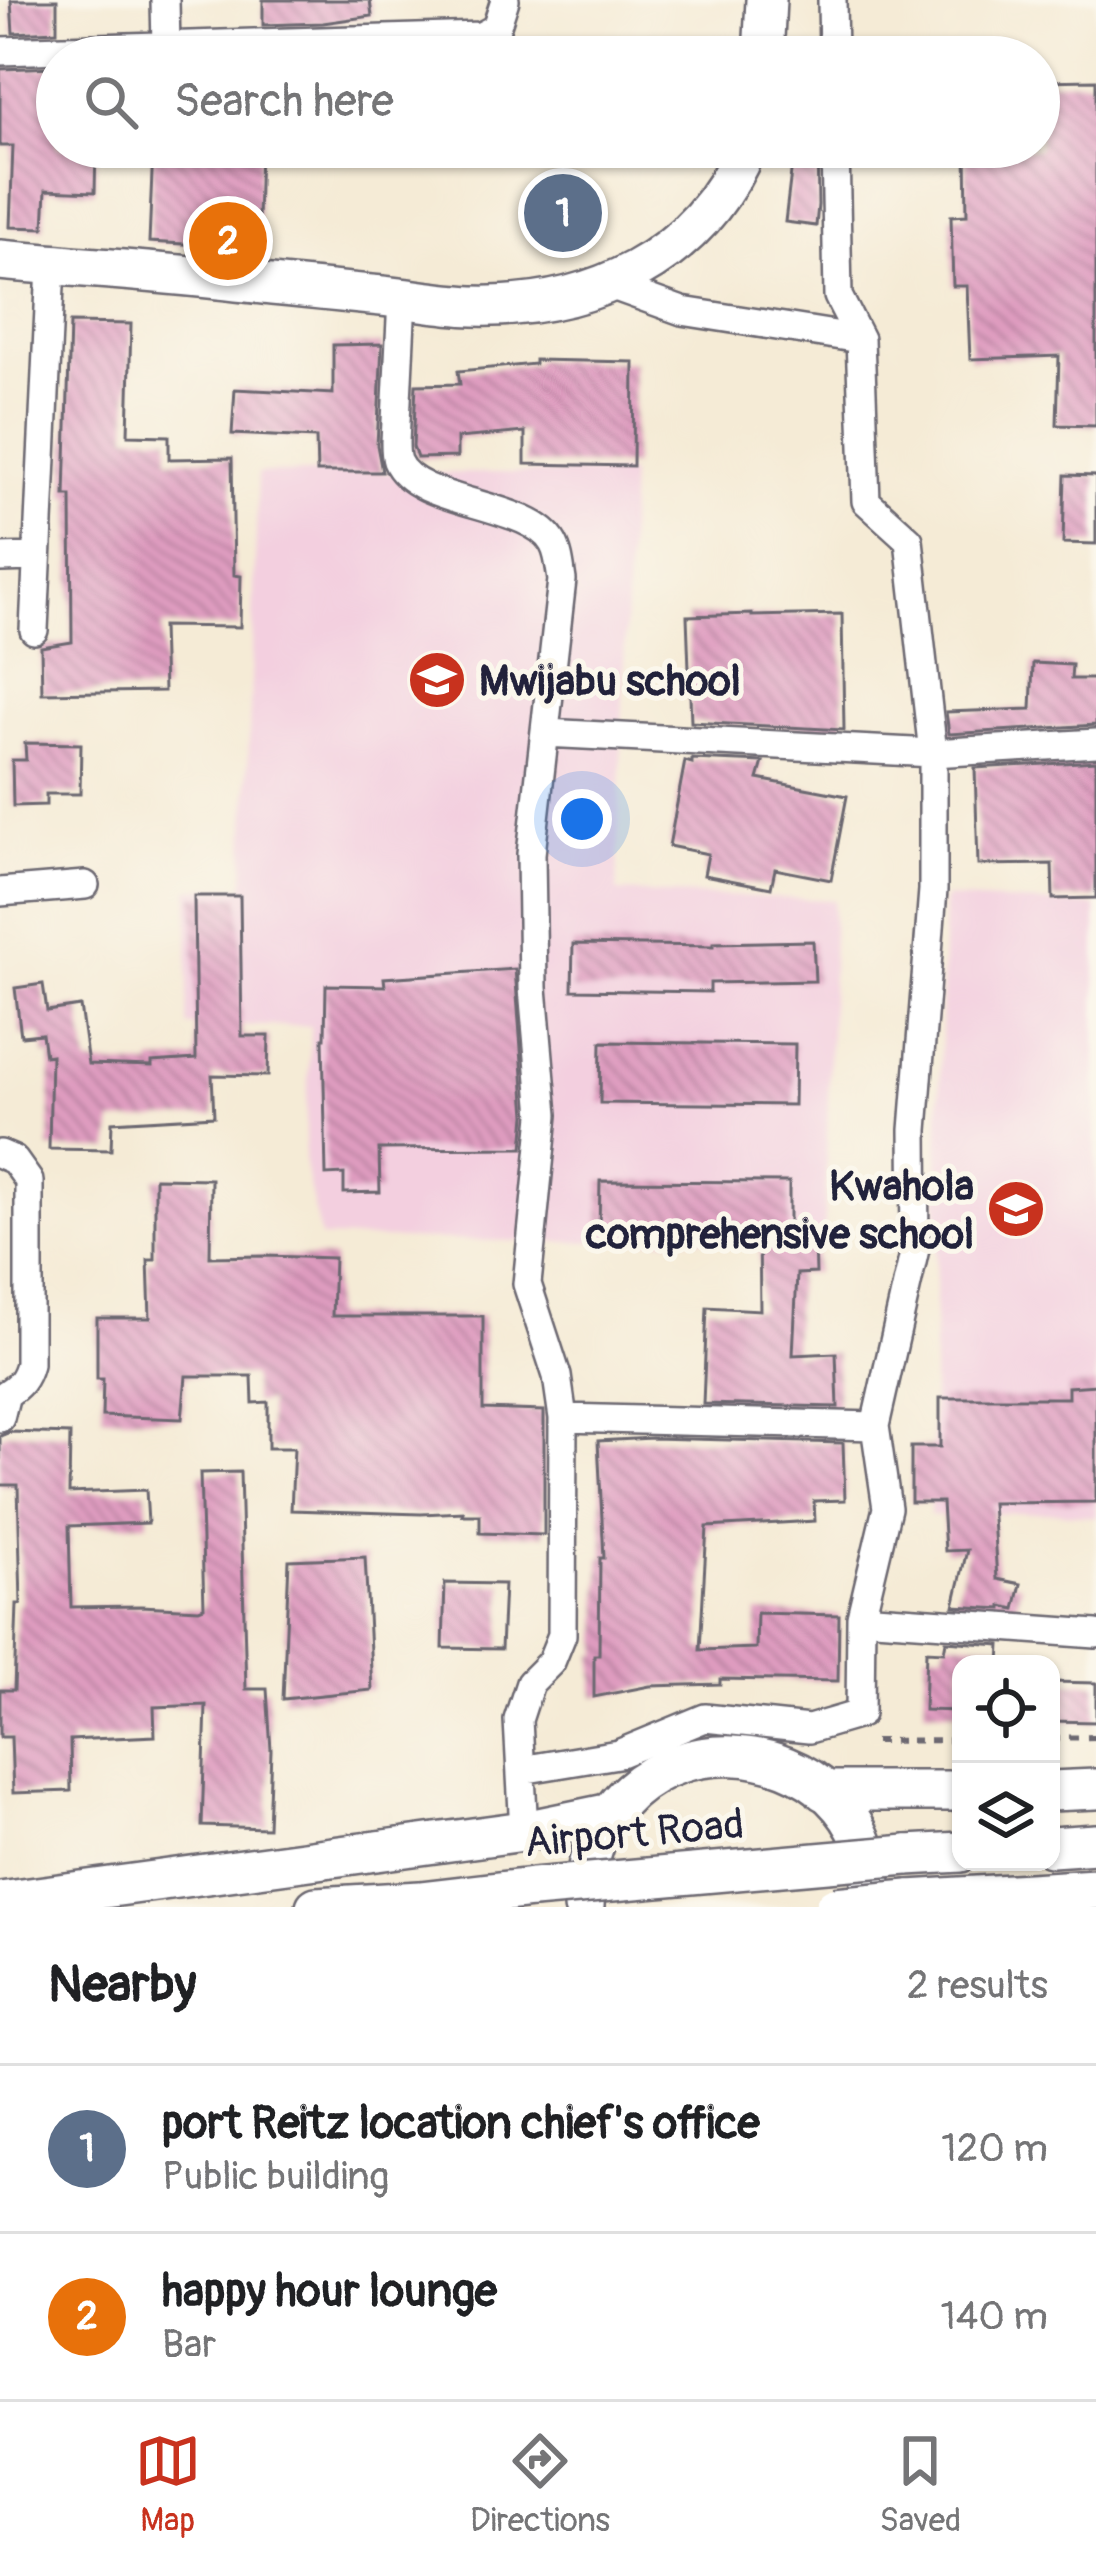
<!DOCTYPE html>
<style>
body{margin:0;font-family:Pangolin,sans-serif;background:#f2f2f2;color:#202124}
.controls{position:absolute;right:36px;bottom:36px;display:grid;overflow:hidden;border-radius:24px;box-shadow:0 3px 9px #0004}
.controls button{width:108px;height:108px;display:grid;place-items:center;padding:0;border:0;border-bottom:3px solid #e0e0e0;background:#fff;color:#202124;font:60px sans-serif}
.you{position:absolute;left:582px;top:819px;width:42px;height:42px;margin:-30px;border:9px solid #fff;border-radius:50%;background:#1a73e8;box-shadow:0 0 0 18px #1a73e833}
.badge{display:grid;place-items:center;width:78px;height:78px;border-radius:50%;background:#c8321e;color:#fff;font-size:39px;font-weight:700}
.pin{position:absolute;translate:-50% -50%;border:6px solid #fff;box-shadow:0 3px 12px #0006}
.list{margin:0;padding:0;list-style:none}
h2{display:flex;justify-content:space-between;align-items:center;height:156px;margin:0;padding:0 48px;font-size:51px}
h2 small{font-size:39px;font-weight:400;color:#757577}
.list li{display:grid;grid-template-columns:78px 1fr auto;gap:36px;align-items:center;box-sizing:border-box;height:168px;padding:0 48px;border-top:3px solid #e0e0e0}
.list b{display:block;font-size:45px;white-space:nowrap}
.list p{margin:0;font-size:39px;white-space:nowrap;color:#757577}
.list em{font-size:39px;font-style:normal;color:#757577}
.icon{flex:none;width:66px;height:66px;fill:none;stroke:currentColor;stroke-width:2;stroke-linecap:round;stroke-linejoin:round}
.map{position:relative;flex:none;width:1096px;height:1907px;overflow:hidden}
.search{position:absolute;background:#fff;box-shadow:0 3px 9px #0004;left:36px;right:36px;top:36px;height:132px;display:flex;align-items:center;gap:30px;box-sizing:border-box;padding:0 42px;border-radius:66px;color:#757577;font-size:45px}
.sheet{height:492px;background:#fff}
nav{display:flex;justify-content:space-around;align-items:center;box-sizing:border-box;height:168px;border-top:3px solid #e0e0e0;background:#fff;font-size:33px;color:#757577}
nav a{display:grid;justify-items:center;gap:6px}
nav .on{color:#c8321e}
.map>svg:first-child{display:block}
.built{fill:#f3cfdf}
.building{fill:url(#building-back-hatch)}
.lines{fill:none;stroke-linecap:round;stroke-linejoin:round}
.minor-casing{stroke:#6c6871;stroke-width:32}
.secondary-casing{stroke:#6c6871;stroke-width:44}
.path{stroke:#6c6871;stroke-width:6;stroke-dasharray:9 9;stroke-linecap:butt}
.minor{stroke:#fff;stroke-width:27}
.secondary{stroke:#fff;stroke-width:39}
.secondary-bridge-casing{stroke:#6c6871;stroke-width:44;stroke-linecap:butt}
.secondary-bridge{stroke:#fff;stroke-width:39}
.labels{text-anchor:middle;stroke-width:10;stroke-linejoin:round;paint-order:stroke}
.poi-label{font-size:42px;font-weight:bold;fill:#22223b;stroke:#fbf7ec;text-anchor:start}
.street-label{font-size:42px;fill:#22223b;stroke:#fbf7ec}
</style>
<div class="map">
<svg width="1096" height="1907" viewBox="0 0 1096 1907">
<defs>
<pattern id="building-back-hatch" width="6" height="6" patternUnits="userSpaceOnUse" patternTransform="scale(3)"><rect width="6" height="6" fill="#df9cc0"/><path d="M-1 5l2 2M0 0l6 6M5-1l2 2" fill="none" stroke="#b47f9d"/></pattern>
</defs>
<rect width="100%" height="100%" fill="#fbf7ec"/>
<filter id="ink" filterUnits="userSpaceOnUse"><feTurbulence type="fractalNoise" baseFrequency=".00833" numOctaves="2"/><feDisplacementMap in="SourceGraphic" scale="24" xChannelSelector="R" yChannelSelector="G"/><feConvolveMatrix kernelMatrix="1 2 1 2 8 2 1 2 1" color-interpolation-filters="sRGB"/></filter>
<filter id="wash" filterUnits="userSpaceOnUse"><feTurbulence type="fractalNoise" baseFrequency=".004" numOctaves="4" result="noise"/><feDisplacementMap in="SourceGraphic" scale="48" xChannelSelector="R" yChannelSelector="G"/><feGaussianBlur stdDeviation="2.7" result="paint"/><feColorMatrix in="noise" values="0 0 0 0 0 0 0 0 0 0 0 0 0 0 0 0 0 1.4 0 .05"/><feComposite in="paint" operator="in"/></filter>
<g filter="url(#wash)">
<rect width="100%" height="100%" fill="#f5ebd6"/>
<!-- built -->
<path class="built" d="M258,473H630L617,892L834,900L824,1236L579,1242L320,1238L304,1161L311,1026H187L189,889L244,886Z
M944,898L1096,906V1517L1054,1512L930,1516Z"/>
<g id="blocks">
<!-- building -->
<path class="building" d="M11,0H57V31L13,33Z
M263,0H370L372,16L323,23L263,25Z
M57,67V147H96L95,192L46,190L44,228L10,227L13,146H0V69Z
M1096,80V426L1057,425L1059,356L970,359L967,286H953L951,216L967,215L966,150L1039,149V81Z
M222,147H260L257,258L218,255L219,246L149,242L153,150L222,153Z
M794,147H817L818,205L816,226L785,222Z
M70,323L131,324L128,435L169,436V459L232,458L234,575L241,576L240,627L162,626L164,691L42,693L41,647L72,642L71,496H65Z
M382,344L377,445L382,472H317L316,438L232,434L235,389L333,394V345Z
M535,360L634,362L633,466L525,464V432L457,438V457L417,458L413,447L416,385L460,384L458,371L535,364Z
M1065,475L1096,476V544L1063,543Z
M752,614V616L842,614L844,730L691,722L687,616Z
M1033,663L1072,665L1071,679H1096V725L949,734L946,712L1031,709Z
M25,743L81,744L80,794H46V805L13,806L12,760H26Z
M692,759L763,762L758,779L847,796L831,880L775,869L771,888L704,875L708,854L669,846L685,761L692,763Z
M1096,761V898L1053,899L1052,864L978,865L975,768Z
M194,896H240L242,1036H269L268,1076L212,1075L214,1116L112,1122L111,1150L49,1149L51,1055L45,1056L42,1034L21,1036L15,988L43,984L47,1011L80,1006L88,1064L152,1066V1062L196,1059Z
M813,941L815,981L710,983V992L572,990L573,944L713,946V943Z
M515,969L526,1115L523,1148L379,1149L380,1192L344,1193V1174L326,1175L323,1038H325L326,985L385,986L384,978Z
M601,1042L795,1044L794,1105L600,1103Z
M155,1178L211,1179L210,1257L264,1256L334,1258L332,1316H483V1409L544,1411V1535L480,1533V1515H462L463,1512L421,1514L291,1510L294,1448H268V1402L253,1403L252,1376H186L182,1419L102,1416L103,1379H97V1318H150L148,1260H155Z
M600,1181L789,1182V1244L815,1243L816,1273L797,1274L793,1355L836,1353L838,1407L703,1404L707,1307L760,1310L759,1230L599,1229Z
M1096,1385V1502L992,1503L997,1579L1021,1584L1015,1609L1002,1606V1609L954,1606L967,1550L945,1551L942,1502H911V1447H940V1398H1068V1387Z
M10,1432L70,1434L69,1493L146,1490L148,1523L69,1526L71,1607L141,1606L199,1609L204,1607L200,1473L240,1472L246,1689H267L271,1750L268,1828L202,1826L206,1705L154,1707L155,1736L70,1740L71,1791L13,1793L11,1737H0V1690H14L17,1604H21L18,1485H0V1436Z
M652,1438L843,1443L845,1500L814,1501L815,1521L707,1527L700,1650L756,1648L757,1613L839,1615L838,1681L720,1679V1684L650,1686L594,1697V1655H599L600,1558H604L598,1441Z
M365,1557L372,1690L283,1699L289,1560Z
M445,1583L504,1584L501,1649L443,1648Z
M946,1641L1001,1645L1000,1664H961V1711L924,1710L926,1651L944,1652Z
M1051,1682L1096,1683V1722L1051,1721Z"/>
</g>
</g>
<g filter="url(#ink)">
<use href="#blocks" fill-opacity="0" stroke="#6c6871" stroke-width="3"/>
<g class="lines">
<defs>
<path id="minor" d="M165,0L166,48
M832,0L833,57
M0,51L481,36L496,28L505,0
M607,284L682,311L860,339
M402,298L395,442C395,449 395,455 397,461C415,505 531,502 553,543C559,553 560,568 562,580L531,854L533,988L544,1115L527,1284L557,1376L563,1418L562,1635L551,1662L530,1683L518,1720L524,1831
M0,558L36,557
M34,630L51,265
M545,733L933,753L1096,743
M0,892L85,885
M0,1154L14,1160L29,1181V1364C25,1379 19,1386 6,1394L0,1418
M563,1418L875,1426
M861,1617L1096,1634
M521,1770L618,1754L705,1718L809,1729L860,1714L861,1617L887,1508L875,1426L915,1249L914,1130L933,890V753L909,540L866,501L860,339L838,296L835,147"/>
<path id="secondary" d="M763,57L766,0
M0,260C76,267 152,271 227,280C279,286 330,291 382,296C412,299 443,305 473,306C590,309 699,260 746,147
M824,1791H961
M1051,1791L1096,1789
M1051,1847L1096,1844
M907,1855L961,1852
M909,1900L1096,1889
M0,1902L524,1831L611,1813
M316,1907L420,1901L533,1888
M584,1907C584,1696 884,1715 871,1907"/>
</defs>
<!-- minor casing -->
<use href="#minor" class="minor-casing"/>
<!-- secondary casing -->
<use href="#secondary" class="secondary-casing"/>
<!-- path -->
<path class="path" d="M1051,1738L1096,1737
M875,1741L961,1740"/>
<!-- minor -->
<use href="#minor" class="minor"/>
<!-- secondary -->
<use href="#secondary" class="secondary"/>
<defs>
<path id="secondary-bridge" d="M533,1888L907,1855
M835,1907L909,1900"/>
</defs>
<!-- secondary-bridge casing -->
<use href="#secondary-bridge" class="secondary-bridge-casing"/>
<!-- secondary-bridge -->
<use href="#secondary-bridge" class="secondary-bridge"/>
</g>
</g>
<!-- icons -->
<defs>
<symbol id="school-disc" viewBox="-11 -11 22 22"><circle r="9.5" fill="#c8321e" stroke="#fbf7ec"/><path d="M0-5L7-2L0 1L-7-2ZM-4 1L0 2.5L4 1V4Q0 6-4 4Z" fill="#fff"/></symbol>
</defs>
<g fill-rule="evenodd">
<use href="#school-disc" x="404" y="647" width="66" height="66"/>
<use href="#school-disc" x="983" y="1176" width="66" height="66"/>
</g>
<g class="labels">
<!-- poi labels -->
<g class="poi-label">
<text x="479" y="695">Mwijabu school</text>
<text x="974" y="1200" text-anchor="end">Kwahola<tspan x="974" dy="48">comprehensive school</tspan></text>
</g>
<!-- street labels -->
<g class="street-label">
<text transform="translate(634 1832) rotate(-5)" y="15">Airport Road</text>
</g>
</g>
</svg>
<div class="controls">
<button><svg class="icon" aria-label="locate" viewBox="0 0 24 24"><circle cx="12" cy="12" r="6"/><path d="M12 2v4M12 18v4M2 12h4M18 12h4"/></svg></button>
<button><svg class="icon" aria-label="layers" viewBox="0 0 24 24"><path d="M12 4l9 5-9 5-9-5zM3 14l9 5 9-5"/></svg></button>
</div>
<div class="you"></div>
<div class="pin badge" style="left:563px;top:213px;background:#5c6f8a">1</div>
<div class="pin badge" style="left:228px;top:241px;background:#e8710a">2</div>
<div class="search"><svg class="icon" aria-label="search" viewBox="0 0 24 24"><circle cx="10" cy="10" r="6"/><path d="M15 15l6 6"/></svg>Search here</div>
</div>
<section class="sheet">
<h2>Nearby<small>2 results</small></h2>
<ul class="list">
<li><span class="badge" style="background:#5c6f8a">1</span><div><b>port Reitz location chief's office</b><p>Public building</p></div><em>120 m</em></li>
<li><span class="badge" style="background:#e8710a">2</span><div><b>happy hour lounge</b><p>Bar</p></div><em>140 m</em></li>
</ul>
</section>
<nav>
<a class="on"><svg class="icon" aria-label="map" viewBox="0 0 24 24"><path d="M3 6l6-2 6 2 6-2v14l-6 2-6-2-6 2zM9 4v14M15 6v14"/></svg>Map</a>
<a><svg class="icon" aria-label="directions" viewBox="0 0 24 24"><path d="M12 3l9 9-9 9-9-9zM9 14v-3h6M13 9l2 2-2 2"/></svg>Directions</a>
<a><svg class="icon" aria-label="saved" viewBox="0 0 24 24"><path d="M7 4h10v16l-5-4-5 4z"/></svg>Saved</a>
</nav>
